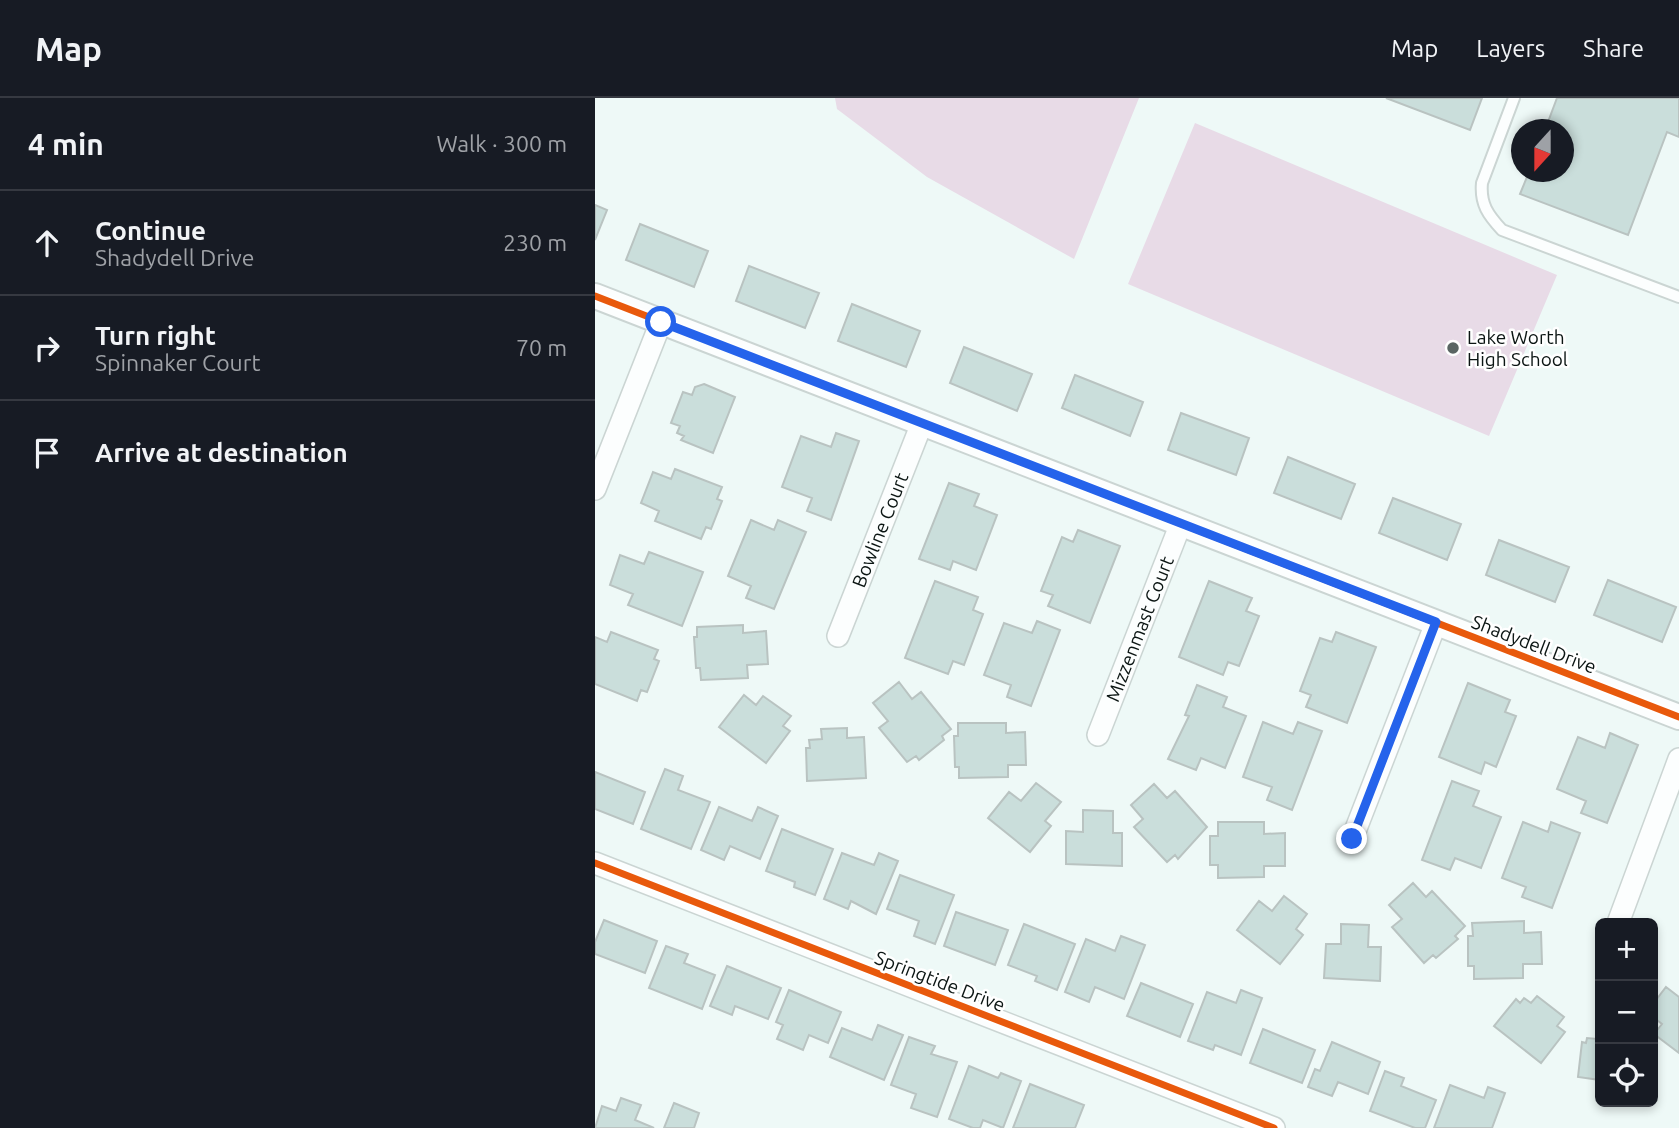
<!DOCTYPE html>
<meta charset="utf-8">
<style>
body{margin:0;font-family:Ubuntu,sans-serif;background:#20242c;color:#f1f3f6}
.controls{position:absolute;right:21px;bottom:21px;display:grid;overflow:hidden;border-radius:10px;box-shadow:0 4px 10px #0003}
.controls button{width:63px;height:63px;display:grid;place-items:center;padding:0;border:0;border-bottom:2px solid #363941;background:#171b24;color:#f1f3f6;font:35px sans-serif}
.compass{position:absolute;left:916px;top:21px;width:63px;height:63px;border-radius:50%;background:#171b24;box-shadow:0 4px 10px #0003;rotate:201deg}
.stop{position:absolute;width:21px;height:21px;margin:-16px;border:5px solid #2563eb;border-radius:50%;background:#fff}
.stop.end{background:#2563eb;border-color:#fff;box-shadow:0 2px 7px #0008}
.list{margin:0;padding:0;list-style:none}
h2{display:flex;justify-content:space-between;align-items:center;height:91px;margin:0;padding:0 28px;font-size:30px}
h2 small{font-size:23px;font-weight:400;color:#9ea1a6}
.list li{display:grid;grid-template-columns:46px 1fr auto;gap:21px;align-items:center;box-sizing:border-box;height:105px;padding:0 28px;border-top:2px solid #363941}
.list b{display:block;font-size:26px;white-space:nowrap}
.list p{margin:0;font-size:23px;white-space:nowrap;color:#9ea1a6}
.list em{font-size:23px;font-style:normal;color:#9ea1a6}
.icon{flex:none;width:38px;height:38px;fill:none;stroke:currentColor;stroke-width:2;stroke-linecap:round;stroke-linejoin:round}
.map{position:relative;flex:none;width:1084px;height:1030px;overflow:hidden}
header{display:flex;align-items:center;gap:42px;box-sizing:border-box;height:98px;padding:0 35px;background:#171b24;border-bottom:2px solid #363941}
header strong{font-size:33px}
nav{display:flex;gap:38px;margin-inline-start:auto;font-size:24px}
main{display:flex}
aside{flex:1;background:#171b24}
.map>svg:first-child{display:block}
.green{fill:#e8dbe7}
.building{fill:#cadedb;stroke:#b9c3c1;stroke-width:2}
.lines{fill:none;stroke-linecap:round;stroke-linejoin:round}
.service-casing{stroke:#cbd5d3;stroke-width:14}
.minor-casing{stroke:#cbd5d3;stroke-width:24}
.tertiary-casing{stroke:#cbd5d3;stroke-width:28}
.service{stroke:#fcfefe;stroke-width:10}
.minor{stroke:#fcfefe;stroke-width:21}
.tertiary{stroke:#fcfefe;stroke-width:24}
.cycleway-casing{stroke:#fff;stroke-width:11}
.cycleway{stroke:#e8590c;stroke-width:7}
.route{stroke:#2563eb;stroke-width:9}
.poi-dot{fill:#5a6563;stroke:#fff;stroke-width:2.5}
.labels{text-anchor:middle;stroke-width:5;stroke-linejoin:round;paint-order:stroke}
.poi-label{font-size:19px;fill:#0b1513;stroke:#fff;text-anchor:start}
.street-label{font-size:19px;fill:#0b1513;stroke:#fff}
</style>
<header>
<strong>Map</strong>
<nav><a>Map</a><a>Layers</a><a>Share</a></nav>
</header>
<main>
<aside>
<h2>4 min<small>Walk · 300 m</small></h2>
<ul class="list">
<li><svg class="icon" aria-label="ahead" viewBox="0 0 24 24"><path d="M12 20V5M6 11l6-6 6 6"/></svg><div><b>Continue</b><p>Shadydell Drive</p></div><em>230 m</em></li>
<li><svg class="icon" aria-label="right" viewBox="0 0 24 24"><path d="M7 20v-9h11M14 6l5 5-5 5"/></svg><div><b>Turn right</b><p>Spinnaker Court</p></div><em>70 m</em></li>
<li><svg class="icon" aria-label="arrive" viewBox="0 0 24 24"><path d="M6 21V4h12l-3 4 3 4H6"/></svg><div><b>Arrive at destination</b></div></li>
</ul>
</aside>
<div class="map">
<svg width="1084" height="1030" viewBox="0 0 1084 1030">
<rect width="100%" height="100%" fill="#eef9f7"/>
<!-- green -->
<path class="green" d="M240,0H544L479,161L332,79L242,11Z
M600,25L962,177L894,338L533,186Z"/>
<!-- building -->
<path class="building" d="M791,0H887L875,32Z
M962,0H1084V39L1072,34L1033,137L925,96L934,74H968V32H950Z
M0,107L12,112L0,142Z
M45,126L113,153L99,189L31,162Z
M154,168L224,195L210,230L141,203Z
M257,206L325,233L311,269L243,243Z
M369,249L437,276L422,313L355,285Z
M480,277L548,304L535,338L467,310Z
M109,286L140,299L118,355L86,342L89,338L82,335L85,328L76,325L88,294L97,297L100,289Z
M586,315L654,340L641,377L573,352Z
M241,335L264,343L236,422L212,413L217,400L187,389L206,338L236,349Z
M693,359L760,386L746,421L679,395Z
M80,371L127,389L122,401L127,403L116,431L111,429L106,441L60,423L64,413L46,405L58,374L76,381Z
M354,385L384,396L379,408L402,417L381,472L358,463L355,472L324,461Z
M798,400L866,426L852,462L784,435Z
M156,422L179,432L183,422L211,434L179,511L151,500L156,488L133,478Z
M483,432L525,448L495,525L453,508L458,497L446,493L467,439L478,444Z
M904,442L974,469L960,504L891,477Z
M54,454L108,474L87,528L33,507L38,496L15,487L25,457L49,466Z
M1013,482L1081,509L1067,544L999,517Z
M340,483L383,499L378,512L388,516L369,567L358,563L353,576L310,560Z
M614,483L657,500L651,513L664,518L644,568L633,564L628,577L584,559Z
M442,523L465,532L436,608L412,599L416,587L389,577L409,525L437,535Z
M148,527V535L171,533L173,566L152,567L153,580L106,582L105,570H101L99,539H102V529Z
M16,534L63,552L59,561L64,563L52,594L46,592L42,603L0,586V539L12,544Z
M741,534L781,549L752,625L711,609L716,597L705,593L725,540L737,544Z
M304,584L317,601L326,594L356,631L347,638L349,642L324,662L321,658L312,664L284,630L293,623L278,605Z
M873,585L915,602L910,614L921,618L901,669L890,664L886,676L844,659Z
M602,587L632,599L628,609L651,618L630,670L606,660L601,672L573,661L594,618L590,617Z
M149,597L161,607L168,598L196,618L188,628L195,633L171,665L124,629Z
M668,624L698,636L703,624L727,633L697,712L672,702L677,689L648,679Z
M363,625H411V635L430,634L431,667H413V679L364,680V669H360L359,638H363Z
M252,630V640L269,639L271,680L212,683L211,650H215L214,642L227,641L226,631Z
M1015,635L1043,647L1012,725L986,715L991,703L962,691L983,639L1010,650Z
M70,671L88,678L83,692L115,704L96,751L46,731Z
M0,674L50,694L38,726L0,711Z
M857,683L884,693L878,708L906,719L886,770L860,760L855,772L827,762Z
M441,685L466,704L450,723L456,728L435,754L393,720L414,694L426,703Z
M559,686L572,700L580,693L612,729L583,761L580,757L572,764L539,729L548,721L536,707Z
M124,709L157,723L163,709L183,718L165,761L135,748L129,762L106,752Z
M488,712L518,713V735H527V768L471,766V733L488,734Z
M623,724H669V736L690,735V768H669V779L623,780V767H615V738H623Z
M928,724L953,734L956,724L985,735L957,810L927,799L931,789L907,780Z
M187,731L238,751L220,797L199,789L200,784L171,773Z
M247,755L279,767L284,755L303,763L281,816L256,803L253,811L229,801Z
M305,777L359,797L340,846L319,838L324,823L292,811Z
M818,785L831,799L837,793L870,828L860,838L863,841L841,860L838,857L829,865L797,829L807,821L794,807Z
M689,798L712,816L701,831L708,837L685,866L642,832L664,803L677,813Z
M361,814L413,832L400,867L349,848Z
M9,822L62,843L50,875L0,856V844Z
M929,823V835L946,834L947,866H928V880L879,881V868H873V838H878L877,825Z
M429,826L480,846L462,892L440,883L442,878L413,867Z
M746,826L774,827L773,849H786L785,883L729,880L731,846H746Z
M526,838L550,847L529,901L500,889L494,904L470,894L491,841L520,853Z
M71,848L93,856L89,865L120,877L107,911L54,890Z
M132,868L186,890L173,921L140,908L137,917L115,908Z
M546,885L598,906L585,939L532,918Z
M1071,889L1084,899V955L1059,936L1067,926L1058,919V906Z
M194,892L246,914L233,945L214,937L208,952L182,941L188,927L181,924Z
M646,892L667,900L646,957L620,947L618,952L593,943L612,894L641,905Z
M942,898L969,919L962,928L970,934L946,965L899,928L921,901L925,905L929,900L936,905Z
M283,927L308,937L289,982L235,959L247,930L277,942Z
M1003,929L1005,982L983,979L987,944L991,945L992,940L1002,941Z
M668,931L720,952L707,985L655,965Z
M314,939L340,948L336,956L362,964L342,1019L316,1010L321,996L296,987Z
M737,944L785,964L773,996L743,984L737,998L713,989L720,971L725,973Z
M374,968L403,980L406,975L426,983L408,1030L388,1022L385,1030H378L354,1021Z
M790,973L809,980L806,988L841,1002L830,1030H820L775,1013Z
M435,986L489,1007L480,1030H418Z
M855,987L889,1000L893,989L910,995L897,1030H839Z
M26,1000L46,1007L40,1022L59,1030H0L7,1008L21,1013Z
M79,1005L104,1015L99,1030H69Z"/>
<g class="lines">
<defs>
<path id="service" d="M919,0L887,85C885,106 893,117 907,132L1084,199"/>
<g id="minor">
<path d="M0,391L66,224"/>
<path id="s1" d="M243,538L327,325"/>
<path id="s2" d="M503,637L586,425"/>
<path d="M757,741L841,525"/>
<path d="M0,765L679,1030"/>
<path d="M1023,825L1084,661"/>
</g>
<path id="tertiary" d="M0,198L1084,619"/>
</defs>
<!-- service casing -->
<use href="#service" class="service-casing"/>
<!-- minor casing -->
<use href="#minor" class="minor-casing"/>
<!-- tertiary casing -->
<use href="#tertiary" class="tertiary-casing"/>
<!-- service -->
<use href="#service" class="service"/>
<!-- minor -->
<use href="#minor" class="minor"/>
<!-- tertiary -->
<use href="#tertiary" class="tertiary"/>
<defs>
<path id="cycleway" d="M0,198L1084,619
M0,765L679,1030"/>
</defs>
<!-- cycleway casing -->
<use href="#cycleway" class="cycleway-casing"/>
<!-- cycleway -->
<use href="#cycleway" class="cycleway"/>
</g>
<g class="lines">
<!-- route -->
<path class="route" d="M66,224L841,524L757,741"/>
</g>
<!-- markers -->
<circle class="poi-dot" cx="858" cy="250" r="7"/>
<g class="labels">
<!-- poi labels -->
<g class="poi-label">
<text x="872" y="246">Lake Worth<tspan x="872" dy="22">High School</tspan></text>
</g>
<!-- street labels -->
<g class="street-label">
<text dy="7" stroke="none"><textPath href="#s1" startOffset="114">Bowline Court</textPath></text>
<text dy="7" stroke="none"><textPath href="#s2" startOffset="114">Mizzenmast Court</textPath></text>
<text transform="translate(939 546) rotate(21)" y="7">Shadydell Drive</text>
<text transform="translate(345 883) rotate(21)" y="7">Springtide Drive</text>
</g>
</g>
</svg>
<div class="controls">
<button>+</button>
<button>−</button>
<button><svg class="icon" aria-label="locate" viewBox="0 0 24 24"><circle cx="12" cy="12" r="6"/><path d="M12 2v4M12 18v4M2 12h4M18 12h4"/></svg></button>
</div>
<svg class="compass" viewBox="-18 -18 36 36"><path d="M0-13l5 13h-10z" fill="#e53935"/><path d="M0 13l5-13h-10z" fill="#9ea1a6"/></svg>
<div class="stop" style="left:66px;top:224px"></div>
<div class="stop end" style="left:757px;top:741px"></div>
</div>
</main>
